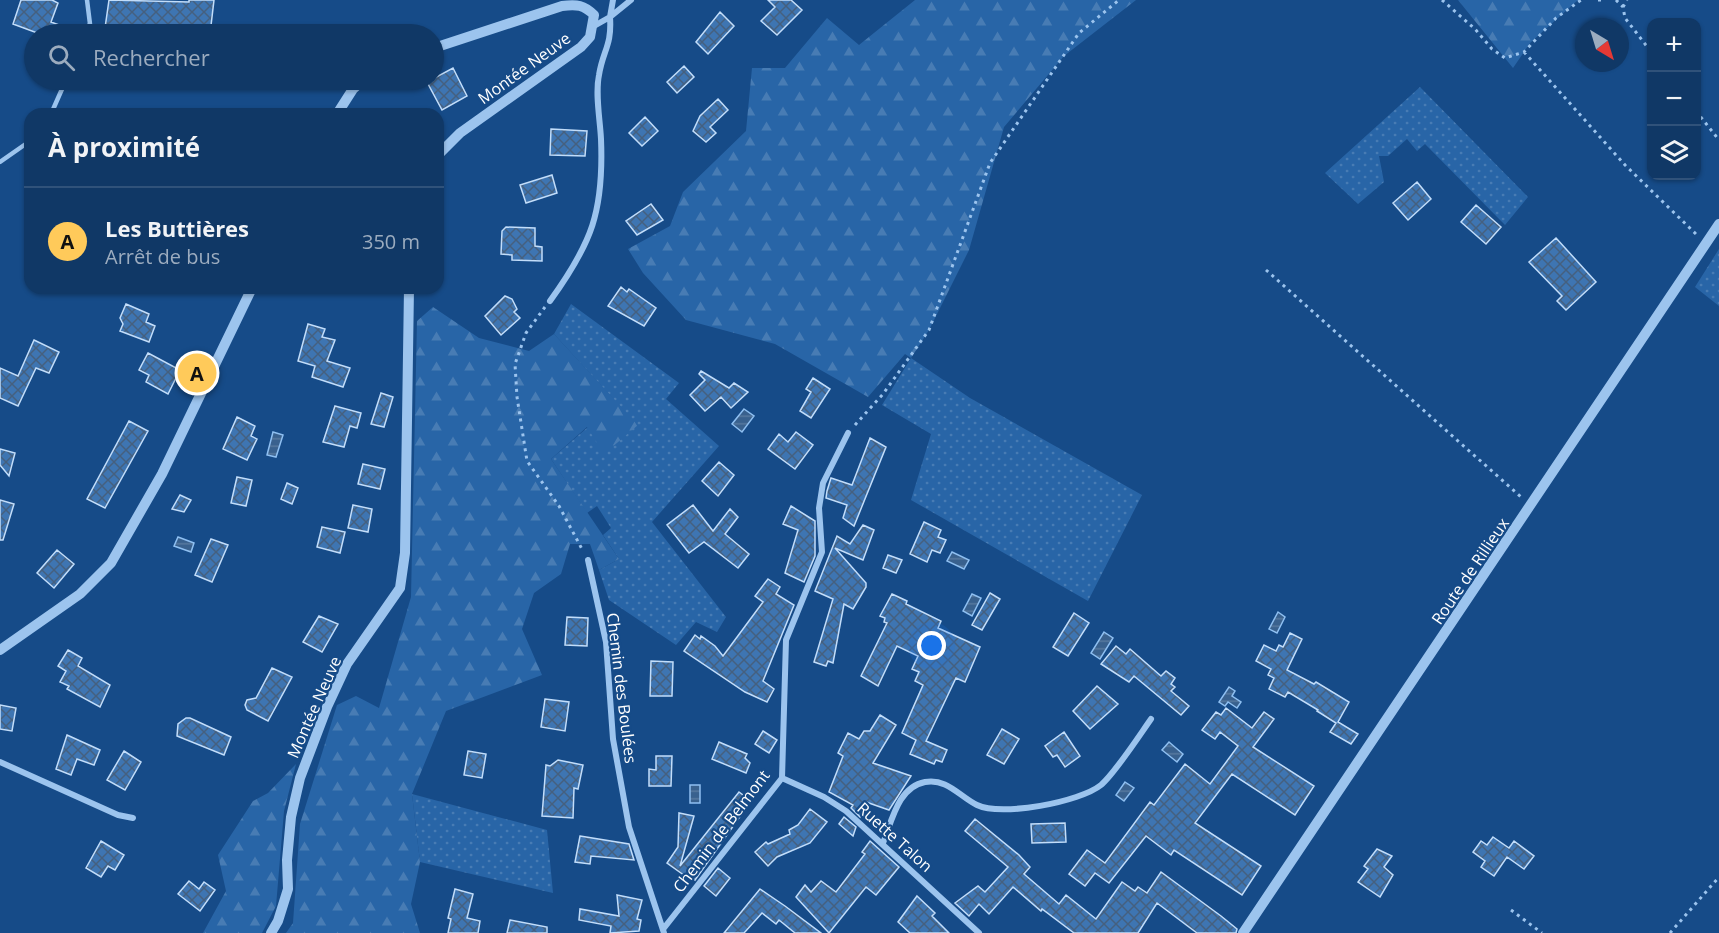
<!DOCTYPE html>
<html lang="fr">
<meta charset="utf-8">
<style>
body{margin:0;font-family:"Open Sans",sans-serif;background:#1e436f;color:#f1f3f6}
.controls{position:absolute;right:18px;top:18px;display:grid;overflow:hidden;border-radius:12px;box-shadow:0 2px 4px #0004}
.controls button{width:54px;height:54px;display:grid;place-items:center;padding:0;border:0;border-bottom:2px solid #30527a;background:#103866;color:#f1f3f6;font:30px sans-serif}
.compass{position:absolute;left:1575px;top:18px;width:54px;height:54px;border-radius:50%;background:#103866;box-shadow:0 2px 4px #0004;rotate:142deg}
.you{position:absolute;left:932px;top:646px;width:21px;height:21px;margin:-15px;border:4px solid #fff;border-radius:50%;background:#1a73e8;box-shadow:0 0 0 9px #1a73e833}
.badge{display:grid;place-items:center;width:39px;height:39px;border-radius:50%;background:#ffca5a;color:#111;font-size:20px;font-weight:700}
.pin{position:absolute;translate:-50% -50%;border:3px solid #fff;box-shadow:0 2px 6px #0006}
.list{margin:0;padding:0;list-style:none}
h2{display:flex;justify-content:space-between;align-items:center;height:78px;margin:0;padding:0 24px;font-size:26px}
h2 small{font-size:20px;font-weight:400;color:#9cacbf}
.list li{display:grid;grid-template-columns:39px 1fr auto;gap:18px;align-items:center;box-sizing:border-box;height:108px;padding:0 24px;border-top:2px solid #30527a}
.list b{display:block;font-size:22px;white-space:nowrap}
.list p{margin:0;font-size:20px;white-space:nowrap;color:#9cacbf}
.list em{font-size:20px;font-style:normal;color:#9cacbf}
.icon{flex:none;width:33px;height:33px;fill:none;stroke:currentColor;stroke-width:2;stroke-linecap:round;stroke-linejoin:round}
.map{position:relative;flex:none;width:1719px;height:933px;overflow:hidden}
.search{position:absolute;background:#103866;box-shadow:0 2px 4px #0004;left:24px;top:24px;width:420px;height:66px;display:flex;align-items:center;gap:15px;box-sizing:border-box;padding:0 21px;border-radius:33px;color:#9cacbf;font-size:22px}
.panel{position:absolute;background:#103866;box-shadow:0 2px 4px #0004;left:24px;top:108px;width:420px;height:186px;border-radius:18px}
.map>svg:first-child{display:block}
.grass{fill:url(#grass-dots)}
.forest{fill:url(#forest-firs)}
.water{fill:url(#water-rules);stroke:#8ebff1;stroke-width:1.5}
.building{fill:url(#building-cross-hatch);stroke:#c2ddfa;stroke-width:1.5}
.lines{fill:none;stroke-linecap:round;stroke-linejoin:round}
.path{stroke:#9cc4ee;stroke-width:3;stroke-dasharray:3 4.5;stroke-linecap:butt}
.service{stroke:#9cc4ee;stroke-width:4.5}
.minor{stroke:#9cc4ee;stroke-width:6}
.tertiary{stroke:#9cc4ee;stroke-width:10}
.labels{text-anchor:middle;stroke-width:4.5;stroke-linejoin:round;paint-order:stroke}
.street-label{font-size:16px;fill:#fff;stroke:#164b88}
</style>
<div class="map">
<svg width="1719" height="933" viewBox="0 0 1719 933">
<defs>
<pattern id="grass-dots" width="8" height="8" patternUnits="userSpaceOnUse" patternTransform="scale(1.5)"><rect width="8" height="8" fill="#2865a7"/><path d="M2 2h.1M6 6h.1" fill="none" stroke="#487cb4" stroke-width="1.8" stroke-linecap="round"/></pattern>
<pattern id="forest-firs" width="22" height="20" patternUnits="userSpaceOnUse" patternTransform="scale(1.5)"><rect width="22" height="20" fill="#2865a7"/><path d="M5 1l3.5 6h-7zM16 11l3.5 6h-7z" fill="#487cb4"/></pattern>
<pattern id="water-rules" width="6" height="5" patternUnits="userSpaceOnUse" patternTransform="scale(1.5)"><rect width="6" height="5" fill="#39618e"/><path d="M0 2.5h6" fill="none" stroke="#57799f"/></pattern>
<pattern id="building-cross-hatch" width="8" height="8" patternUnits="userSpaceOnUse" patternTransform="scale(1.5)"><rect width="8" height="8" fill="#3e75b2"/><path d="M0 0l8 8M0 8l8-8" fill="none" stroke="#45607f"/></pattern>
</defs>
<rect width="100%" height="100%" fill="#164b88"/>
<!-- grass -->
<path class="grass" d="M1420,87L1528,197L1505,225L1425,144L1417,151L1407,139L1388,156H1379L1384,182L1358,204L1325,173Z
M1719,249V306L1695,287Z
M571,304L679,383L666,399L719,446L652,522L726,617L717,632L696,622L676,645L609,600L599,570L619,559L603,535L611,528L597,506L587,513L551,459L588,427L637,425L554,334Z
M911,358L970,398L1142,495L1088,601L911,500L931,434L882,405Z
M412,794L547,830L553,893L420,862Z"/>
<!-- forest -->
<path class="forest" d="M915,0H1136L1064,56L1004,127L969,250L929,330L911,358L905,354L868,397L775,344L686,320L643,273L628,249L670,226L683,192L746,131L752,68H785L827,18L859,45Z
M1458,0H1578L1530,43L1513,68Z
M433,307L479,338L529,351L554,334L638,425L604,454L587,427L551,459L619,559L599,570L590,544H570L561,574L534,593L522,629L542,675L446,711L412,794L420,862L411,904L420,933H286L293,923L300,824L337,705L356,696L379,708L411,597L417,321Z
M296,764L284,811L276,906L262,933H203L226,891L218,855L253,801L268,793Z"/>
<!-- water -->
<path class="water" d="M744,409L754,416L742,432L732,424Z
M273,432L283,435L276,457L267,455Z
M178,537L194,543L191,552L174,546Z
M952,552L969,560L964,569L947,561Z
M972,594L981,598L972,616L963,611Z
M1278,612L1285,617L1277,633L1269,629Z
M1104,632L1113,638L1100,659L1091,653Z
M1229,687L1235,691L1232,696L1241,702L1237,708L1228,702L1225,706L1219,702Z
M1169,742L1183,754L1177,762L1162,750Z
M1125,782L1134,788L1124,801L1116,795Z
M690,785H700V803H690Z"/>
<!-- building -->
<path class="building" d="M21,0H52L58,3L51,22L78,32V34H40L13,24Z
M109,0L189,2V0H214L210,34H145V32L105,28Z
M768,0H791L802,10L777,35L761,21L775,7Z
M720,12L734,26L708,54L696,42Z
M684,66L694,77L677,93L667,82Z
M453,68L467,96L442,110L427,82Z
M718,99L728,110L710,127L716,133L706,142L693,131L700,116Z
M645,117L658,131L642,146L629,133Z
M551,129L587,131L585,156L550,155Z
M552,175L557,193L526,203L520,185Z
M1417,182L1431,199L1408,220L1393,203Z
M651,204L663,220L637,235L626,221Z
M1476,205L1501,227L1486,244L1461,222Z
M506,227L535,228V246L542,247V261L512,260V255L501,254L502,231Z
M1556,238L1596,282L1566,310L1557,301L1562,296L1529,262Z
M621,287L627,292L629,289L656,308L644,326L608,306Z
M505,296L512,299L517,309L514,312L520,318L501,335L485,316Z
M126,304L149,314L146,322L155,326L149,342L120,331L123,324L120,318Z
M308,324L325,329L322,337L335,340L327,361L350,368L343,387L312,377L315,366L298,361Z
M34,340L59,352L49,373L36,368L18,406L0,398V368L18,376Z
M148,353L180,370L168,394L146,382L149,375L139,370Z
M701,371L729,388L734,383L748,392L731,408L721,397L705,411L690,395L705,380L699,374Z
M813,378L830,389L811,418L800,411L811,392L806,389Z
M381,393L393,397L384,427L371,424Z
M335,406L361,413L357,428L350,426L344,447L323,442Z
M237,417L255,426L251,436L257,439L247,460L223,449Z
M129,421L148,431L105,508L87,499Z
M796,432L813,445L795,469L768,449L779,434L788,442Z
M870,438L886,447L854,526L843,518L847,505L826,498L827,491L831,478L852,485Z
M0,449L15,453L9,476L0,465Z
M719,462L734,475L718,496L702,481Z
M363,464L385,469L380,489L358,484Z
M237,477L252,480L246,506L231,503Z
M287,483L298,488L292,504L281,499Z
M180,495L191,500L184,512L172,509Z
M0,500L14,504L3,540H0Z
M353,505L372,509L368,532L348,528Z
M693,505L713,531L730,509L738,517L725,534L749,554L738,568L704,542L689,553L667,525Z
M791,506L815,521V556L804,582L785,573L798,530L783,524Z
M924,522L941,530L938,537L946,540L940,553L932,550L927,562L910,554Z
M863,525L874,530L863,560L835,548L866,583V587L853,609L844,604L833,663L828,661L826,666L814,662L833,599L815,591L837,536L850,544Z
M322,527L345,532L340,553L317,547Z
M211,539L228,545L212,582L195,575Z
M57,550L74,564L54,588L37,573Z
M888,555L902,560L896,573L883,568Z
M768,579L780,587L776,594L794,605L763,681L774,689L767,702L745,692L684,651L695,635L700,639L701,636L715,646L723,656L763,602L755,596Z
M990,593L1000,599L982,630L972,625Z
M892,594L907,601L906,604L941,621L938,628L980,647L965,682L956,678L926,741L947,750L942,762L936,760L934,764L910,754L916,740L902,733L923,685L915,681L919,672L912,669L918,656L897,646L878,686L861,676L887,623L884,622L885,618L880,616Z
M1074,613L1089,623L1068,656L1053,647Z
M319,616L338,624L322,652L303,642Z
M567,617L588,618L587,646L565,645Z
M1290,633L1302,639L1287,670L1314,684L1316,682L1349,702L1338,722L1358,734L1351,744L1330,732L1336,723L1317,711L1318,710L1288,692L1285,697L1269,689L1274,678L1268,675L1271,669L1256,661L1264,645L1276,651L1279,645L1283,647Z
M1116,646L1126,654L1130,649L1161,676L1166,671L1175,678L1171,684L1175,687L1171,691L1189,706L1181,715L1134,676L1129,682L1101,664Z
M68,650L82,658L78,666L110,685L100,707L67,689L69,686L60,682L66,671L58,666Z
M651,661L673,662L672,696H650Z
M272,668L292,677L268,721L247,710L245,705L247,700L256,698Z
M1097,686L1118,704L1090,729L1073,711Z
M545,699L569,702L565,731L541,727Z
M0,705L16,708L12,731L0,729Z
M1226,708L1252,728L1264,712L1274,719L1253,747L1314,786L1295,815L1232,774L1195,823L1261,866L1242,895L1174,850L1171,855L1146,836L1109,883L1095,873L1085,886L1069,874L1087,850L1105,863L1150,802L1154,805L1185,764L1210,784L1238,746L1220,732L1215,739L1202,730L1216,712L1221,715Z
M880,715L896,725L873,763L911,776L889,810L866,802L860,817L851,808L853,805L829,792L843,756L838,753L848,733L859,739L864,731H870Z
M186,718H190L231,737L224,755L177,736L178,724Z
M1002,729L1019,739L1004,764L987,755Z
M763,731L777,740L769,753L755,744Z
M1064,732L1080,756L1065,767L1057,755L1053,757L1045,746Z
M67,735L100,750L94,765L77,759L71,775L56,769Z
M719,742L747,754L745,758L750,763L746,773L712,759Z
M124,751L141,762L125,790L107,780Z
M468,751L486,754L482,778L464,775Z
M656,756H672L671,786H649V769L656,770Z
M558,760L583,765L578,789L574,788L573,818L542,816L546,765L550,766Z
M739,792L751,801L695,880L690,875L688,878L667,863L678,847L679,813L694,816L680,866Z
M810,809L827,822L810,843L777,857L768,866L755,852L766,842L768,844L790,834L789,830L798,825Z
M844,817L856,827L853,836L839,824Z
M975,819L1019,855L1030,867L1024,874L1059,904L1066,895L1096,919L1122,882L1135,891L1138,887L1147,893L1161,872L1221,916L1237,929L1236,933H1197L1157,903L1138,933H1074L1042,909L1041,911L1013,887L989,914L979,904L969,916L955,903L978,886L985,892L1008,867L965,831Z
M1065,823L1066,842L1032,843L1031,824Z
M580,836L629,844L634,860L591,856L590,864L575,862Z
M1493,837L1509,848L1514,841L1534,856L1524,869L1507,857L1494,876L1481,867L1485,861L1473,852L1481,841L1487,845Z
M101,841L124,855L115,870L108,866L101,877L86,868Z
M870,841L899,867L876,895L866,887L829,933L796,897L805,885L811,892L821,881L836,892L865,854L862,852Z
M1377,849L1392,856L1384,867L1393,875L1380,897L1358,882L1368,869L1364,866Z
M718,868L730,878L716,896L704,886Z
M189,881L199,889L204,882L215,890L200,911L178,894Z
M455,889L473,894L467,918L480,921L478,933H448L451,919L448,918Z
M760,889L785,906L821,933H795L779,920L776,924L762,913L744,933H724Z
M617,895L642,900L637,919L641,920L639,931L610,933L611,926L579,920L580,909L619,916Z
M917,896L935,913L932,916L949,933H910L898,922Z
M510,920L547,927V933H507Z"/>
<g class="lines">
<!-- path -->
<path class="path" d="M1442,0L1475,29L1492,49L1505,58L1524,52L1556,18L1581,0
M1598,0H1601
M1616,0L1623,7L1625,18L1652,53
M1623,7L1627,0
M1524,52L1625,165L1698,236
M1696,111L1719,140
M1266,270L1521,497
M545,307L526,333L515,364L517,397L527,461L559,506L583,551
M855,425L883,394L929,330L990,163L1079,33L1119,0
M1511,910L1542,933
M1670,933L1719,877"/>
<!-- service -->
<path class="service" d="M82,34L90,24L87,0
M51,114L66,80
M0,162L30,141"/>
<!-- minor -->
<path class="minor" d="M594,26L610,17L613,0
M550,301C592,243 604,211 601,139C600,119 595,94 599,75C603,50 612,46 610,17L631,0
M588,560L606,642L613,739L629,827L664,933
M0,762L118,815L133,818
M782,778L824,797L846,811L979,933
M883,843C892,821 898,787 925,782C947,778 959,796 977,805C1001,817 1080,802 1101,785C1115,773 1139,736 1151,719
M664,928L782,778L786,640L822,552L819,508L823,483L848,433"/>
<!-- tertiary -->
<path class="tertiary" d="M434,48L562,6C577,4 584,5 594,15L590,37L581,47L460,133L438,155
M337,114L353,89L363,80
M0,650L80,594L111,563L162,474L252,288
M271,933L278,921L288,889L287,860L291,817L300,778L327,707L347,664L400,588L405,553L409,288
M1243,933L1719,224"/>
</g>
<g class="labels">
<!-- street labels -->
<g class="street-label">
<text transform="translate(524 68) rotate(-36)" y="6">Montée Neuve</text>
<text transform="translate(1470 571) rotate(-56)" y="6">Route de Rillieux</text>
<text transform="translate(622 688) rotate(83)" y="6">Chemin des Boulées</text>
<text transform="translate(314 707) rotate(-66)" y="6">Montée Neuve</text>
<text transform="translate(721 831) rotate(-53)" y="6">Chemin de Belmont</text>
<text transform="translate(895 837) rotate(42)" y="6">Ruette Talon</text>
</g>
</g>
</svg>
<div class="controls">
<button>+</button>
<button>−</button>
<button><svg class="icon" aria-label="layers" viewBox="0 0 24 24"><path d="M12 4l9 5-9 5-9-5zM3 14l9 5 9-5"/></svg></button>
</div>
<svg class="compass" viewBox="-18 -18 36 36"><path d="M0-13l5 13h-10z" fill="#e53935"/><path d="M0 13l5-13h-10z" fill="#9cacbf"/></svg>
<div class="you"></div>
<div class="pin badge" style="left:197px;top:373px">A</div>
<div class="search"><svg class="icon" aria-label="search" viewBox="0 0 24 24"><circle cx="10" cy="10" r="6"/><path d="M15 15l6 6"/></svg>Rechercher</div>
<section class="panel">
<h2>À proximité<small></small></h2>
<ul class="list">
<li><span class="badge">A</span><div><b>Les Buttières</b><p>Arrêt de bus</p></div><em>350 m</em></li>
</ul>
</section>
</div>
